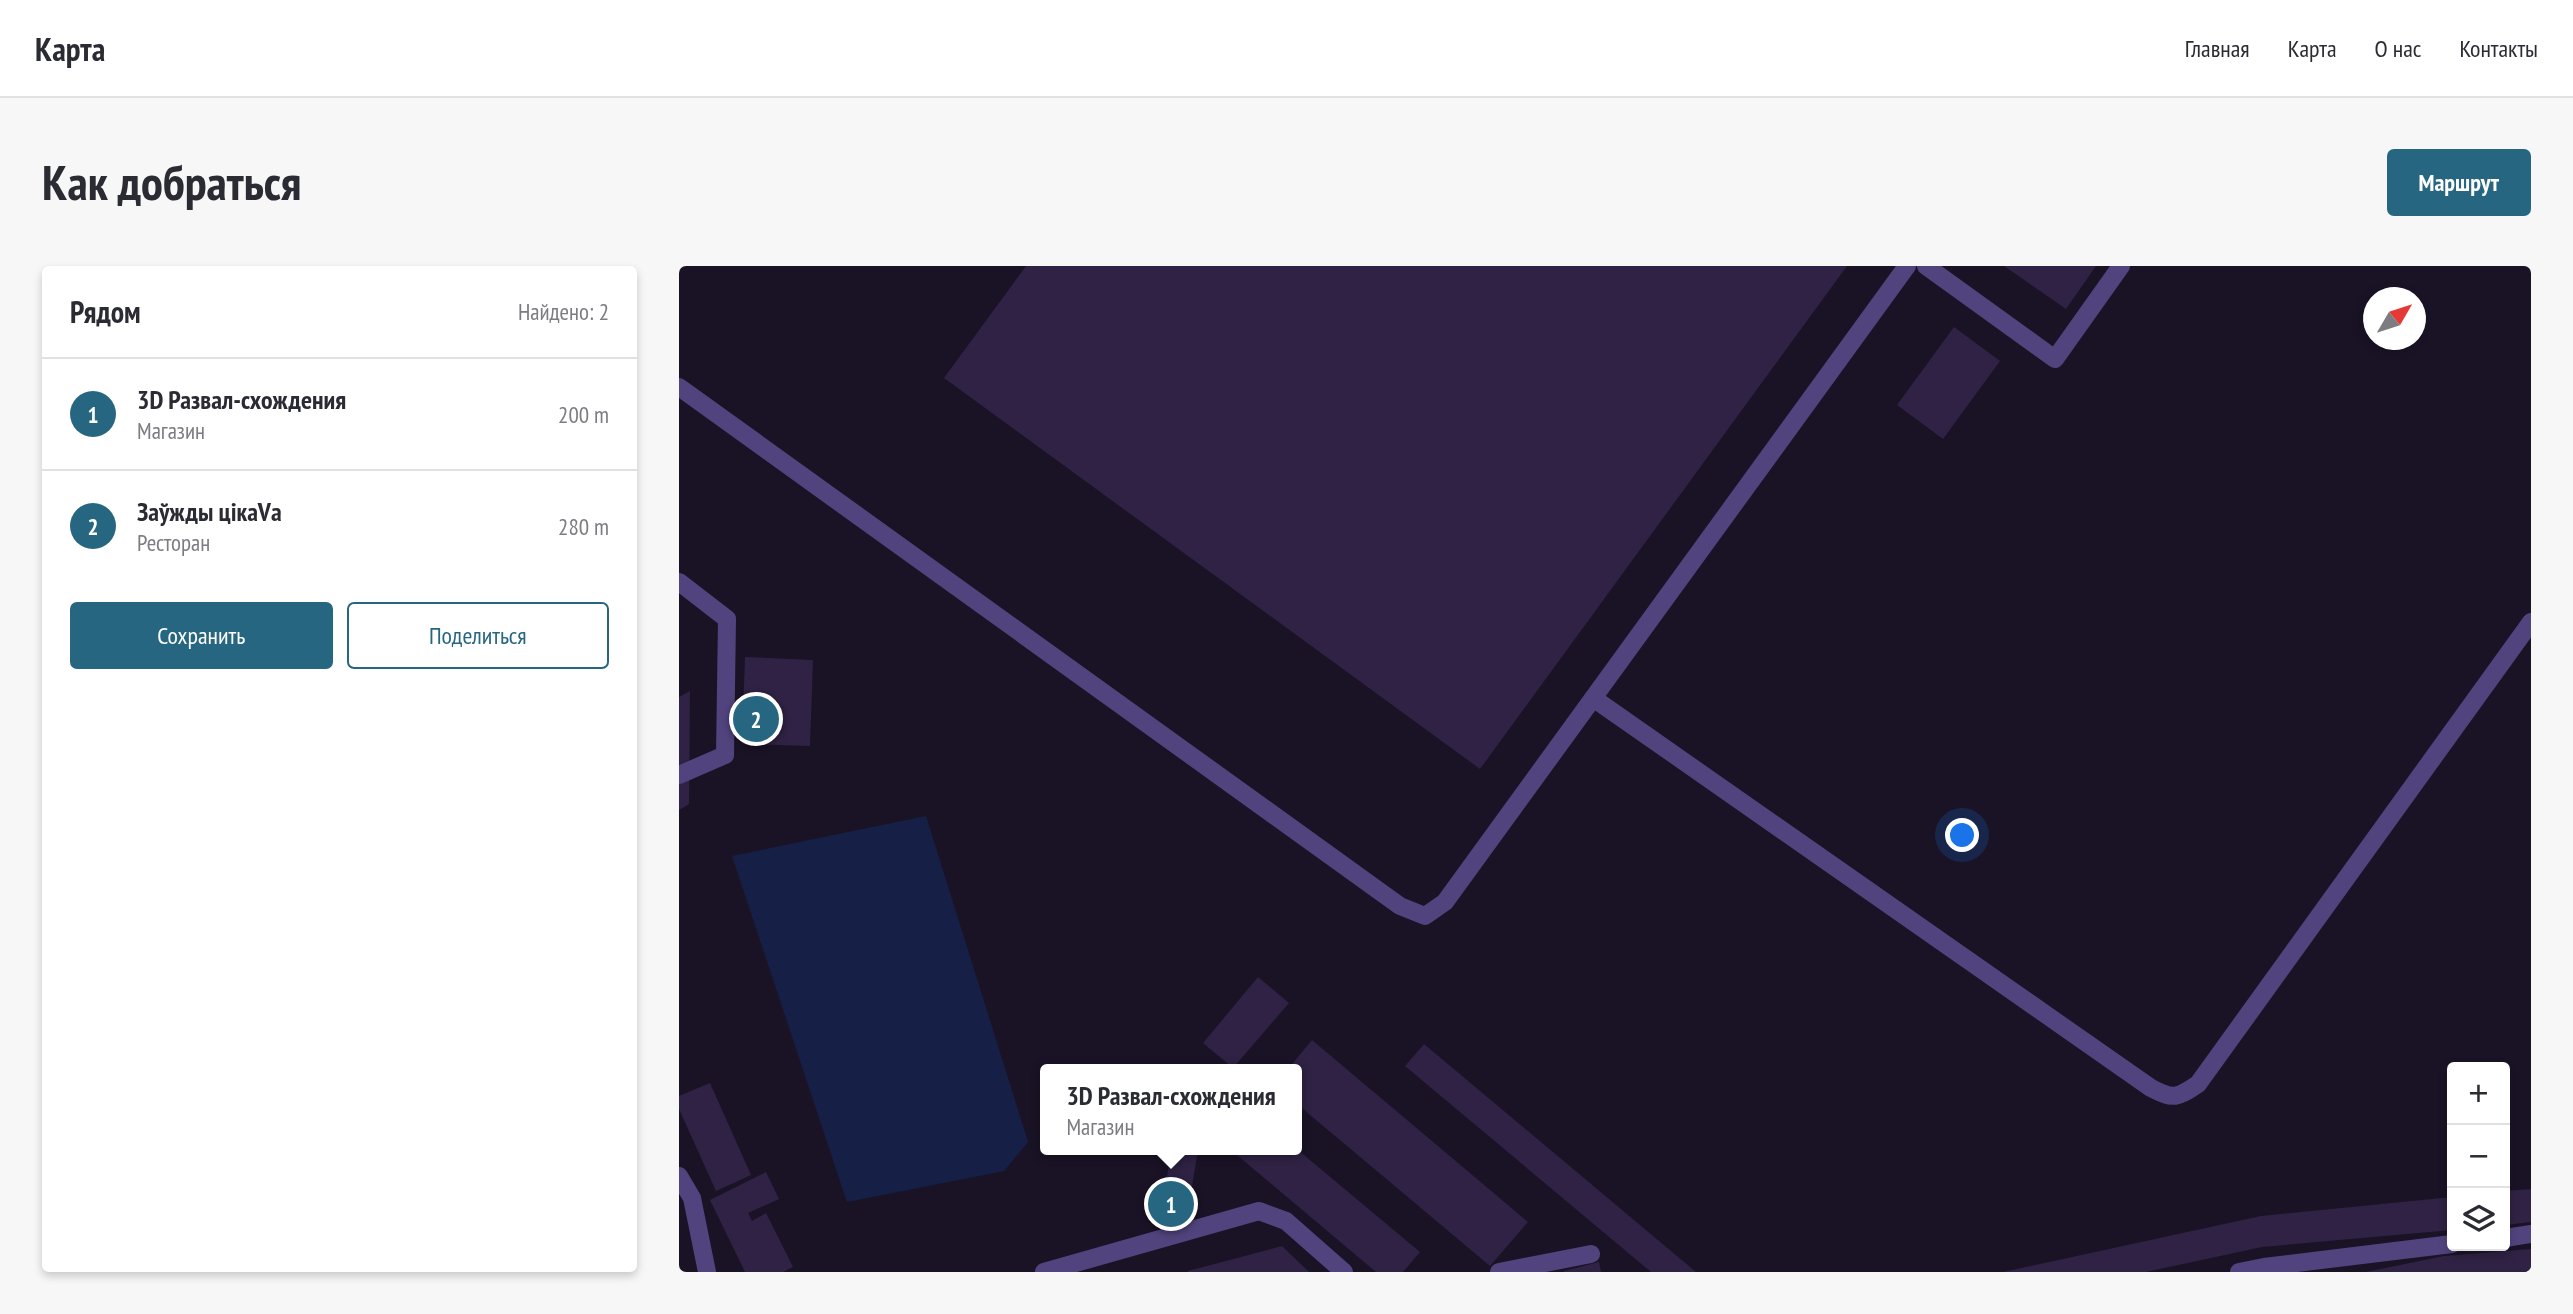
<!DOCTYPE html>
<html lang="ru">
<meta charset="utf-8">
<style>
body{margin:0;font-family:"PT Sans Narrow",sans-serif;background:#f7f7f7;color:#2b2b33}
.controls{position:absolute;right:21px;bottom:21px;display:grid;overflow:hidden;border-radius:7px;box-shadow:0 4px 10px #0003}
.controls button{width:63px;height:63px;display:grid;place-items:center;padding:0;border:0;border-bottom:2px solid #e1e1e2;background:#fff;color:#2b2b33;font:35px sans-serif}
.compass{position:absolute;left:1684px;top:21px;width:63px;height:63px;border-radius:50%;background:#fff;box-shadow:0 4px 10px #0003;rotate:51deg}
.you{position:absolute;left:1284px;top:570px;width:24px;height:24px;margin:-18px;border:5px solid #fff;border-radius:50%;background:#1a73e8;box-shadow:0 0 0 10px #1a73e833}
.badge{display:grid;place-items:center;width:46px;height:46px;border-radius:50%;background:#276681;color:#fff;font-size:23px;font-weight:700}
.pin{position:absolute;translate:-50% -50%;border:4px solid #fff;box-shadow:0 2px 7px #0006}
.popup{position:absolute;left:361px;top:798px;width:262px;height:91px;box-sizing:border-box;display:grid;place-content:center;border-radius:7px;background:#fff;filter:drop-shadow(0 2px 5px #0005);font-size:23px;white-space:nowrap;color:#7c7c81}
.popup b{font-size:26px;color:#2b2b33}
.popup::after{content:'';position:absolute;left:50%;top:100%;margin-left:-14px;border:14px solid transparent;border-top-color:#fff}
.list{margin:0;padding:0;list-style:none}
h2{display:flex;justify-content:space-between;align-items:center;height:91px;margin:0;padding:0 28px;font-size:30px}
h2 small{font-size:23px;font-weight:400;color:#7c7c81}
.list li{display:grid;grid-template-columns:46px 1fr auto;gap:21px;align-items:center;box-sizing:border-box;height:112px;padding:0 28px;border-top:2px solid #e1e1e2}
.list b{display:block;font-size:26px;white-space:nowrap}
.list p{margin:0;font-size:23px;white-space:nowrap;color:#7c7c81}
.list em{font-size:23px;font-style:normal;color:#7c7c81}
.actions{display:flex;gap:14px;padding:21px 28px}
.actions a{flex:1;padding:16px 0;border:2px solid #276681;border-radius:7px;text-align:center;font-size:24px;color:#276681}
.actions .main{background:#276681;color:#fff}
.icon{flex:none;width:38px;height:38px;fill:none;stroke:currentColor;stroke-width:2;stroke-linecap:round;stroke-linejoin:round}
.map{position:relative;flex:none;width:1852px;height:1006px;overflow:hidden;border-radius:7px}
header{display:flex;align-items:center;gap:42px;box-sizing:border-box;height:98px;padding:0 35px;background:#fff;border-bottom:2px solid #e1e1e2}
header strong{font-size:33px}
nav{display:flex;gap:38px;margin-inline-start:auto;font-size:24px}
.intro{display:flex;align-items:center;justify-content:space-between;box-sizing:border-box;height:168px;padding:0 42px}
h1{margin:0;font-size:49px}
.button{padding:18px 32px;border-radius:7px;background:#276681;color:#fff;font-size:24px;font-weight:700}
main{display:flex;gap:42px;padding:0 42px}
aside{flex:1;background:#fff;border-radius:7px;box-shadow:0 4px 10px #0003}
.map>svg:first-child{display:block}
.water{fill:#162047}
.building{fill:#2f2244}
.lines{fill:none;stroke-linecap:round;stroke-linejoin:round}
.minor{stroke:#51447e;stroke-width:18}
</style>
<header>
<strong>Карта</strong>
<nav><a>Главная</a><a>Карта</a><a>О нас</a><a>Контакты</a></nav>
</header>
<div class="intro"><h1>Как добраться</h1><a class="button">Маршрут</a></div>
<main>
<aside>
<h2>Рядом<small>Найдено: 2</small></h2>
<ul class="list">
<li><span class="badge">1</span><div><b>3D Развал-схождения</b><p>Магазин</p></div><em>200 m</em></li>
<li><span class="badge">2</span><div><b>Заўжды цікаVа</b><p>Ресторан</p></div><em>280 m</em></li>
</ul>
<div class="actions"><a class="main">Сохранить</a><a>Поделиться</a></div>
</aside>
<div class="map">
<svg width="1852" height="1006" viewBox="0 0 1852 1006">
<rect width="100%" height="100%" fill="#1a1326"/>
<!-- water -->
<path class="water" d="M247,550L349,876L325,905L168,936L53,590Z"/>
<!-- building -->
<path class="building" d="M347,0H1168L801,503L265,112Z
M1325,0H1417L1387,43Z
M1275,61L1321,95L1264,173L1218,139Z
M66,391L134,394L131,480L63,478Z
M11,425L10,538L0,544V431Z
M579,711L610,737L554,802L524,777Z
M633,774L849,956L811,1000L618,838V803H609Z
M745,778L1017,1006H972L726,800Z
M31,817L72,909L37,925L0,843V830Z
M492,884H519L507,957L482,953Z
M552,884H619L741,986L724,1006H697Z
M87,906L100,933L69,947L73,955L87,947L114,1001L104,1006H66L31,934Z
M1852,923V956L1826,959V925Z
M1773,931V964L1583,981L1467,1006H1324L1582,950Z
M603,980L630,1006H509V1005Z
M1852,983V1006H1687L1765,990Z
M920,996L922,1006H885V1005Z"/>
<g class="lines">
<!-- minor -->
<path class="minor" d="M1247,0L1376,93L1442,0
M0,121L721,640L746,650L766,636L1228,0
M0,316L48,353L46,489L0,509
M914,432L1472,822C1495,834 1498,832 1519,818L1852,356
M0,910L13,932L28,1006
M1826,972L1852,968
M365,1006L580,945L607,955L665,1006
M820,1006L912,988
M1560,1006L1585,1001L1773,978"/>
</g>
</svg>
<div class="controls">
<button>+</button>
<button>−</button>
<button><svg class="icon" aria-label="layers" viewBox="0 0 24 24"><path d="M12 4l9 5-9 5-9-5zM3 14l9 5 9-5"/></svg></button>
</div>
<svg class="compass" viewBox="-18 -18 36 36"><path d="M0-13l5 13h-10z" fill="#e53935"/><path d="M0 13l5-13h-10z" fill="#7c7c81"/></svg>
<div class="you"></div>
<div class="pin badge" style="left:492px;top:938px">1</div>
<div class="popup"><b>3D Развал-схождения</b>Магазин</div>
<div class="pin badge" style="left:77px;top:453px">2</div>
</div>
</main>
